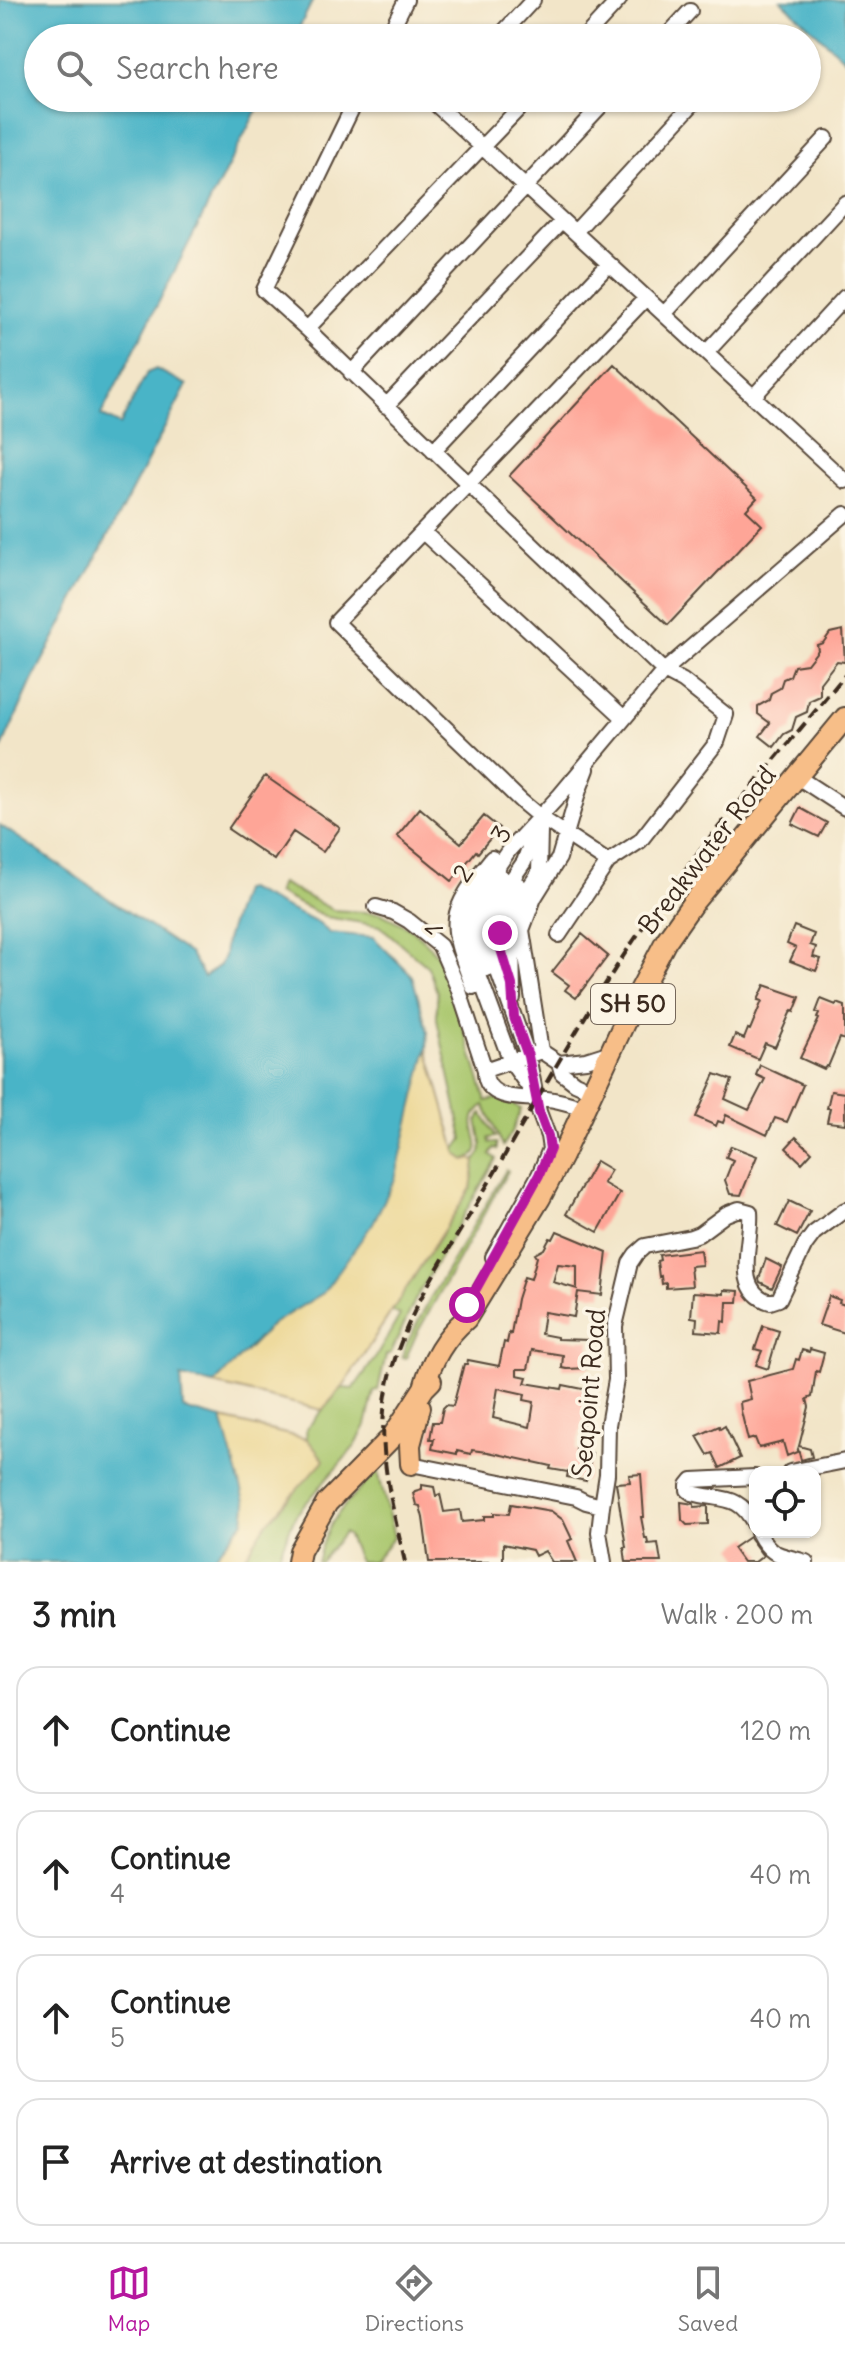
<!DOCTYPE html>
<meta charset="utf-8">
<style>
body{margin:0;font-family:Delius,sans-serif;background:#f2f2f2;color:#222}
.controls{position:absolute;right:24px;bottom:24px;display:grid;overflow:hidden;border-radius:16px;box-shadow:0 2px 6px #0004}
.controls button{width:72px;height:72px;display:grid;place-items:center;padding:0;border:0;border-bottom:2px solid #e0e0e0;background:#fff;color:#222;font:40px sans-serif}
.stop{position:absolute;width:24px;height:24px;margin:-18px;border:6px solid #b5179e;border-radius:50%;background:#fff}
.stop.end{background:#b5179e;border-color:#fff;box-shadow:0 2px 8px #0008}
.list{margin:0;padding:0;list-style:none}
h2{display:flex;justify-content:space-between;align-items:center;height:104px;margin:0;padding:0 32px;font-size:34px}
h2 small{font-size:26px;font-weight:400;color:#767676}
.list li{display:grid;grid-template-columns:52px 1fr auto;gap:24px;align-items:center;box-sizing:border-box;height:128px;margin:0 16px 16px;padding:0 16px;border:2px solid #e0e0e0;border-radius:24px}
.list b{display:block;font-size:30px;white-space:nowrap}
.list p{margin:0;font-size:26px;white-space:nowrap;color:#767676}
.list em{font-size:26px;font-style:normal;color:#767676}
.icon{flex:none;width:44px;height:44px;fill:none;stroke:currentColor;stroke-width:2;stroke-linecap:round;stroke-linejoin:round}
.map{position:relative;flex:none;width:845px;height:1562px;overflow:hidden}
.search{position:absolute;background:#fff;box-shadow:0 2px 6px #0004;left:24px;right:24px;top:24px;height:88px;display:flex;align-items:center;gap:20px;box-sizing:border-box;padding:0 28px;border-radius:44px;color:#767676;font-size:30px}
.sheet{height:680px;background:#fff}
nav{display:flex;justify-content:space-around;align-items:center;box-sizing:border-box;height:112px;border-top:2px solid #e0e0e0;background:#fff;font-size:22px;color:#767676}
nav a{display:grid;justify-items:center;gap:4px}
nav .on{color:#b5179e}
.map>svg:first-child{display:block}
.green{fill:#aac76e;stroke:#727846;stroke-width:2}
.sand{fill:#eeda9e;stroke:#94825e;stroke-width:2}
.water{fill:#49b4c7;stroke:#426f72;stroke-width:2}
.building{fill:#fea597;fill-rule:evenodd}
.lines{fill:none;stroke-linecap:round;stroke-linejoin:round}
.minor-casing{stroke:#564638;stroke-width:18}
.highway-casing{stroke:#564638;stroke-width:24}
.minor{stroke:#fff;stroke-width:14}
.highway{stroke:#f7be88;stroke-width:20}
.rail{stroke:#3b2a1e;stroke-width:4;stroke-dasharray:12 6;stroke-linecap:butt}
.route{stroke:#b5179e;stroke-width:10}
.labels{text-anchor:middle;stroke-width:7;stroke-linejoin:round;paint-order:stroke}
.shield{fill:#fcf5e5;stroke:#75675a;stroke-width:2}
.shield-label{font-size:24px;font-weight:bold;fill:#3b2a1e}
.street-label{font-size:26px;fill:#3b2a1e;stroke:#fcf5e5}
</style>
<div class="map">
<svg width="845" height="1562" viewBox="0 0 845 1562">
<rect width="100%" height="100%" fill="#fcf5e5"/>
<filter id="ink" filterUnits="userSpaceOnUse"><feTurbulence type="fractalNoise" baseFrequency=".0125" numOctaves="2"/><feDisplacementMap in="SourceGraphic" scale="16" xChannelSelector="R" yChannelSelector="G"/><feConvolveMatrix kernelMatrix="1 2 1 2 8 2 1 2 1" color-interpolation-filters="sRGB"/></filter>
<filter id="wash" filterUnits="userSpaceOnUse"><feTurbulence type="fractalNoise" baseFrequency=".006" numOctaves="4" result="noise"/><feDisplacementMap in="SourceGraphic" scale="32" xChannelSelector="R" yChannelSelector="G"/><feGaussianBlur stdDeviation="1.8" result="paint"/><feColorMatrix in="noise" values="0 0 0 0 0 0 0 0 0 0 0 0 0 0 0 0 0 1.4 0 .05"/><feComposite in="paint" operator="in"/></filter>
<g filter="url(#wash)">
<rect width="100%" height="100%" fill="#f2e5c8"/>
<!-- green -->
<path class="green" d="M281,883L333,910L380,913L408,927L424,940L438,956L448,977L486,1101L498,1098L521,1108L512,1132L503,1146L484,1105C481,1108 477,1111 475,1115C467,1131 491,1151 465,1160L457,1154L456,1149L463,1139L437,1020V992L428,967L380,926L326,917L277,893Z
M482,1113L496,1137L489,1138L490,1143H497V1149L494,1148L490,1154L496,1159L416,1298L391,1353L386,1355L378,1390L374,1392L366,1425L356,1445L295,1516L276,1562H242L266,1524L323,1460L307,1439L306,1429L342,1388L353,1389L376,1357L400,1315L392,1311L471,1188L475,1161L481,1152L482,1144L477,1121Z
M506,1170L508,1171L416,1335L406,1358L402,1357L407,1343L431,1297Z
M378,1471L394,1537L373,1562H359L348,1536L344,1533L320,1562H317C328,1517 347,1502 378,1471Z"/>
<!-- sand -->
<path class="sand" d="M427,1048L457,1154L465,1160L472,1158L475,1161L471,1188L342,1388L322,1410L214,1384L272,1324L323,1293L413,1098Z
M222,1419L307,1439L324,1460L266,1524L242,1562H210L244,1521L246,1505Z"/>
<!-- water -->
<path class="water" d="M0,0H313L294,38H38V98H263L101,415L120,425L147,373L156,369L187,385L32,681L0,752Z
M781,0H845V60Z
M0,825L190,954L204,977L220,965L224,956L226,940L242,890L247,889L318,923L330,933L373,937L412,976L428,1032L427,1048L395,1179L373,1223L323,1293L272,1324L214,1384L181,1377L183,1409L222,1419L246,1505L244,1521L210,1562H0Z"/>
<g id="blocks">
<!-- building -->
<path class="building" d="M614,364L757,498L746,510L762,525L668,625L509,476Z
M843,630L845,662L837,661L820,683V696L809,701L807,712L796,717L792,730L784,734L774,747L760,736L770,723L758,714V706L769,700L771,693L780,688L783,679L790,676L794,666L807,664L818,650L817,645L823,643L830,633Z
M265,776L340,828L323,852L293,832L274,860L228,829Z
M420,808L461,843L484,816L499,828L478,853L476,851L452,881L397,836Z
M800,808L827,823L819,837L792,824Z
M794,926L814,934L810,945L816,947L813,957L821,959L816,971L790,961L796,948L787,944Z
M582,934L608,956L576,998L565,990L569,985L552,972Z
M765,985L800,997L794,1012L792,1011L790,1013L775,1047L765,1043L758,1059L730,1047L735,1035L744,1039L748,1029L750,1030L762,1001L758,1000Z
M821,999L836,1005L837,1003L845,1006V1040L840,1038L828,1067L826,1066L824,1069L800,1058L819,1019L817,1018L819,1014L816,1012Z
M760,1065L803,1085L787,1122L775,1118L767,1135L726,1115L723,1123L718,1121L716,1126L696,1117L715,1074L732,1080L725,1099L749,1110L765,1079L756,1075Z
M831,1091L845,1093V1124L827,1122L830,1108H827Z
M796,1137L812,1152L802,1163L786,1148Z
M731,1146L757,1156L741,1195L730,1194L725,1180L733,1160L726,1157Z
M596,1161L611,1170L603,1183L620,1193L598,1232L566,1214Z
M789,1201L810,1211L797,1236L777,1226Z
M557,1231L607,1252L602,1295L578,1292L574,1317L544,1312L541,1334L557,1337V1339L590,1340L589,1368L567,1369L562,1368L563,1355L532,1350L528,1369H517V1375L527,1377L525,1383L562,1389L563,1385L588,1390L585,1402L594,1404L591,1415L585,1414L576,1450L592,1453L586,1481L567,1477L568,1472L550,1469L551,1466L547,1465L488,1452L472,1450L471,1454L457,1451V1454L432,1449L434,1439H430L433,1422H440L443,1408L446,1405L453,1406L464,1364H467L468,1360L499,1366L504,1342L507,1343L509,1333L511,1334L517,1299L524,1277L531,1279L537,1257L535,1254L544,1249L550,1238L553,1239ZM558,1264L577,1266V1289L553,1282ZM498,1388L525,1394L524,1400L534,1402L530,1427L493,1418Z
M700,1250L702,1265L690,1266L692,1286L666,1288V1283L662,1284L661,1276L659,1277L657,1261L660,1260L659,1255Z
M766,1259L782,1267L772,1288L760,1282L759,1279Z
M724,1290L739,1291L738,1302H727L726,1322L722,1321L721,1333L696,1331L697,1318L691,1317L693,1292L724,1294Z
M829,1296L840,1300L839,1303L845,1305V1333L819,1325Z
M763,1326L779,1331L768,1369L756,1365L762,1351L755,1349Z
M810,1349L824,1353L819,1372L816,1371L812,1397L807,1399L809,1407L799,1446L810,1449L812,1457L801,1460L798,1449L797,1452L787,1456L783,1442L759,1448L755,1438L748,1440L741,1411L740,1402L751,1399L747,1381L793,1369L796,1359L799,1360L802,1350L809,1352Z
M719,1426L720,1429L725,1426L740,1458L720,1468L713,1453L708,1455L697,1436Z
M641,1474L644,1517H641L645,1538H647L648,1544L658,1543L661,1562H626L624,1547H626L616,1483L630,1482L629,1475Z
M422,1485L434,1487L436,1496L440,1494L444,1512L460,1510L462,1522L484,1520V1516H494V1513L509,1514L511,1504L551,1511L563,1520L572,1539L568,1541L577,1562H552L545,1551L535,1556L532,1550L503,1544V1562H429L423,1518L420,1506L416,1505L413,1493L415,1491L422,1489Z
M681,1502L694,1504V1507L708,1506V1524L687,1525L682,1520Z
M749,1537L763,1556L755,1562H743L733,1548Z"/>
</g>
</g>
<g filter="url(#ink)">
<use href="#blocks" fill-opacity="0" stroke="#564638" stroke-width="2"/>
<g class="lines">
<defs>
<path id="minor" d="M387,38L406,0
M498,38L533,0
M584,38L619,0
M665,38L690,11
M429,98L845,481
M529,98L307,329L664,671L683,681L726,715L717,742L640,841L608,862L559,935
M575,232L698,98
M664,314L826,138
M307,329L264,290L357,98
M706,353L845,203
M351,373L608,98
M753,397L845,297
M386,406L562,221
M433,451L609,264
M423,532L624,718
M796,776L845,808
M608,862L540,817L522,802L336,622L646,298
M376,907L393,912L409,921L440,946L458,988L485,1070C484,1102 525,1098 547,1099C560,1100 573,1105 585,1108
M487,969C474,931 478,909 502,877
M508,971C497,937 500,916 519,885
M473,987C448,920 446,915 492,858
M513,998L512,933L521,899L539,873L540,830
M541,1051L522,930L534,898L559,858L579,790L587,769
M559,1063L586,1060L611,1052
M485,1070L541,1051L559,1063L562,1073L575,1083L593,1091
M538,1100L511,1062L471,954L467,927L472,904L509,850L560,795L664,671L845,514
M493,1257L539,1175L550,1149L548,1136L539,1112L528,1056L491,952L490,941L492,916L503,892L524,862L537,825
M411,1464L576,1497L586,1502L602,1506L599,1532L604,1562
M790,1472L845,1461
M755,1477L692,1480L688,1485V1490L692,1493C722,1501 739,1493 755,1525
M602,1506L607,1474L608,1425L616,1380L615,1326L630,1263L636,1254L645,1246L691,1237L699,1234L726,1214L739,1209L750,1212C753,1241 731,1290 770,1302L779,1299L805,1245L814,1233L845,1210
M758,1532C772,1559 781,1554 806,1562"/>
<path id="highway" d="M424,1388C431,1361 445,1337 466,1319L540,1198L562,1156L633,1004L666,941L692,904L845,718
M411,1464L410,1445L420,1407
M298,1562L300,1551L327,1503L393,1436L424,1388L431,1381"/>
</defs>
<!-- minor casing -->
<use href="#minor" class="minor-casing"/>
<!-- highway casing -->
<use href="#highway" class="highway-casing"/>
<!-- minor -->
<use href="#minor" class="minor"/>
<!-- highway -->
<use href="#highway" class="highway"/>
<!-- rail -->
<path class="rail" d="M405,1562C393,1509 378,1456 385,1401C396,1324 447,1255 485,1189C534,1106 580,1020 634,940C697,847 774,762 845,675"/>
</g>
</g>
<g class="lines" filter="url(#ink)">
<!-- route -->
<path class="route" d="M467,1305L539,1175L550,1149L548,1136L539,1112L528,1056L514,1017L512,985L500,946V933"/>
</g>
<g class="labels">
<!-- shield labels -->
<rect class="shield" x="591" y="984" width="84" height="40" rx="6"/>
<g class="shield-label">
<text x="633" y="1012">SH 50</text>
</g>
<!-- street labels -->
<g class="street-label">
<text transform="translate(501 834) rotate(-58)" y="9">3</text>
<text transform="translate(707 850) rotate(-52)" y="9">Breakwater Road</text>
<text transform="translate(463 873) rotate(-56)" y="9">2</text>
<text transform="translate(434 930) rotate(-93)" y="9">1</text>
<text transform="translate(589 1393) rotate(-85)" y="9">Seapoint Road</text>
</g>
</g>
</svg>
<div class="controls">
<button><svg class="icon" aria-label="locate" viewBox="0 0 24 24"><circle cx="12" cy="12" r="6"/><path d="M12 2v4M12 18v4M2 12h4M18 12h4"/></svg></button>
</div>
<div class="stop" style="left:467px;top:1305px"></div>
<div class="stop end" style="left:500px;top:933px"></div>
<div class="search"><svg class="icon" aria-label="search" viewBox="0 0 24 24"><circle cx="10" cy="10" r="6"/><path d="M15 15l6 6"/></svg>Search here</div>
</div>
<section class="sheet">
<h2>3 min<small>Walk · 200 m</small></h2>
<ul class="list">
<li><svg class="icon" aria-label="ahead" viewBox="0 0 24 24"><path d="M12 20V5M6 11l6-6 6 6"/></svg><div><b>Continue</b></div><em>120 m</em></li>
<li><svg class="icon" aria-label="ahead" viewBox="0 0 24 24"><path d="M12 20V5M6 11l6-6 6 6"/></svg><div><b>Continue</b><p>4</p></div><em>40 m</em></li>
<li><svg class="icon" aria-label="ahead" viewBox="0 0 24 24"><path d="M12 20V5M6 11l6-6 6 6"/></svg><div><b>Continue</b><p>5</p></div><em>40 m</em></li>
<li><svg class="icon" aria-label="arrive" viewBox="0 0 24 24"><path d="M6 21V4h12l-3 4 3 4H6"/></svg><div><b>Arrive at destination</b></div></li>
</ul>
</section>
<nav>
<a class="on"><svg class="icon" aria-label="map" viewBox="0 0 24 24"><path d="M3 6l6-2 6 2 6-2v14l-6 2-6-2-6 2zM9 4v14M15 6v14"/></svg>Map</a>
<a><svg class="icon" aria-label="directions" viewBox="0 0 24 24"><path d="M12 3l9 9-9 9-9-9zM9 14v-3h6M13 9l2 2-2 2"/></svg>Directions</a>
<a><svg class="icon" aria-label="saved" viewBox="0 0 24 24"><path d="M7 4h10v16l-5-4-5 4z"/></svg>Saved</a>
</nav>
